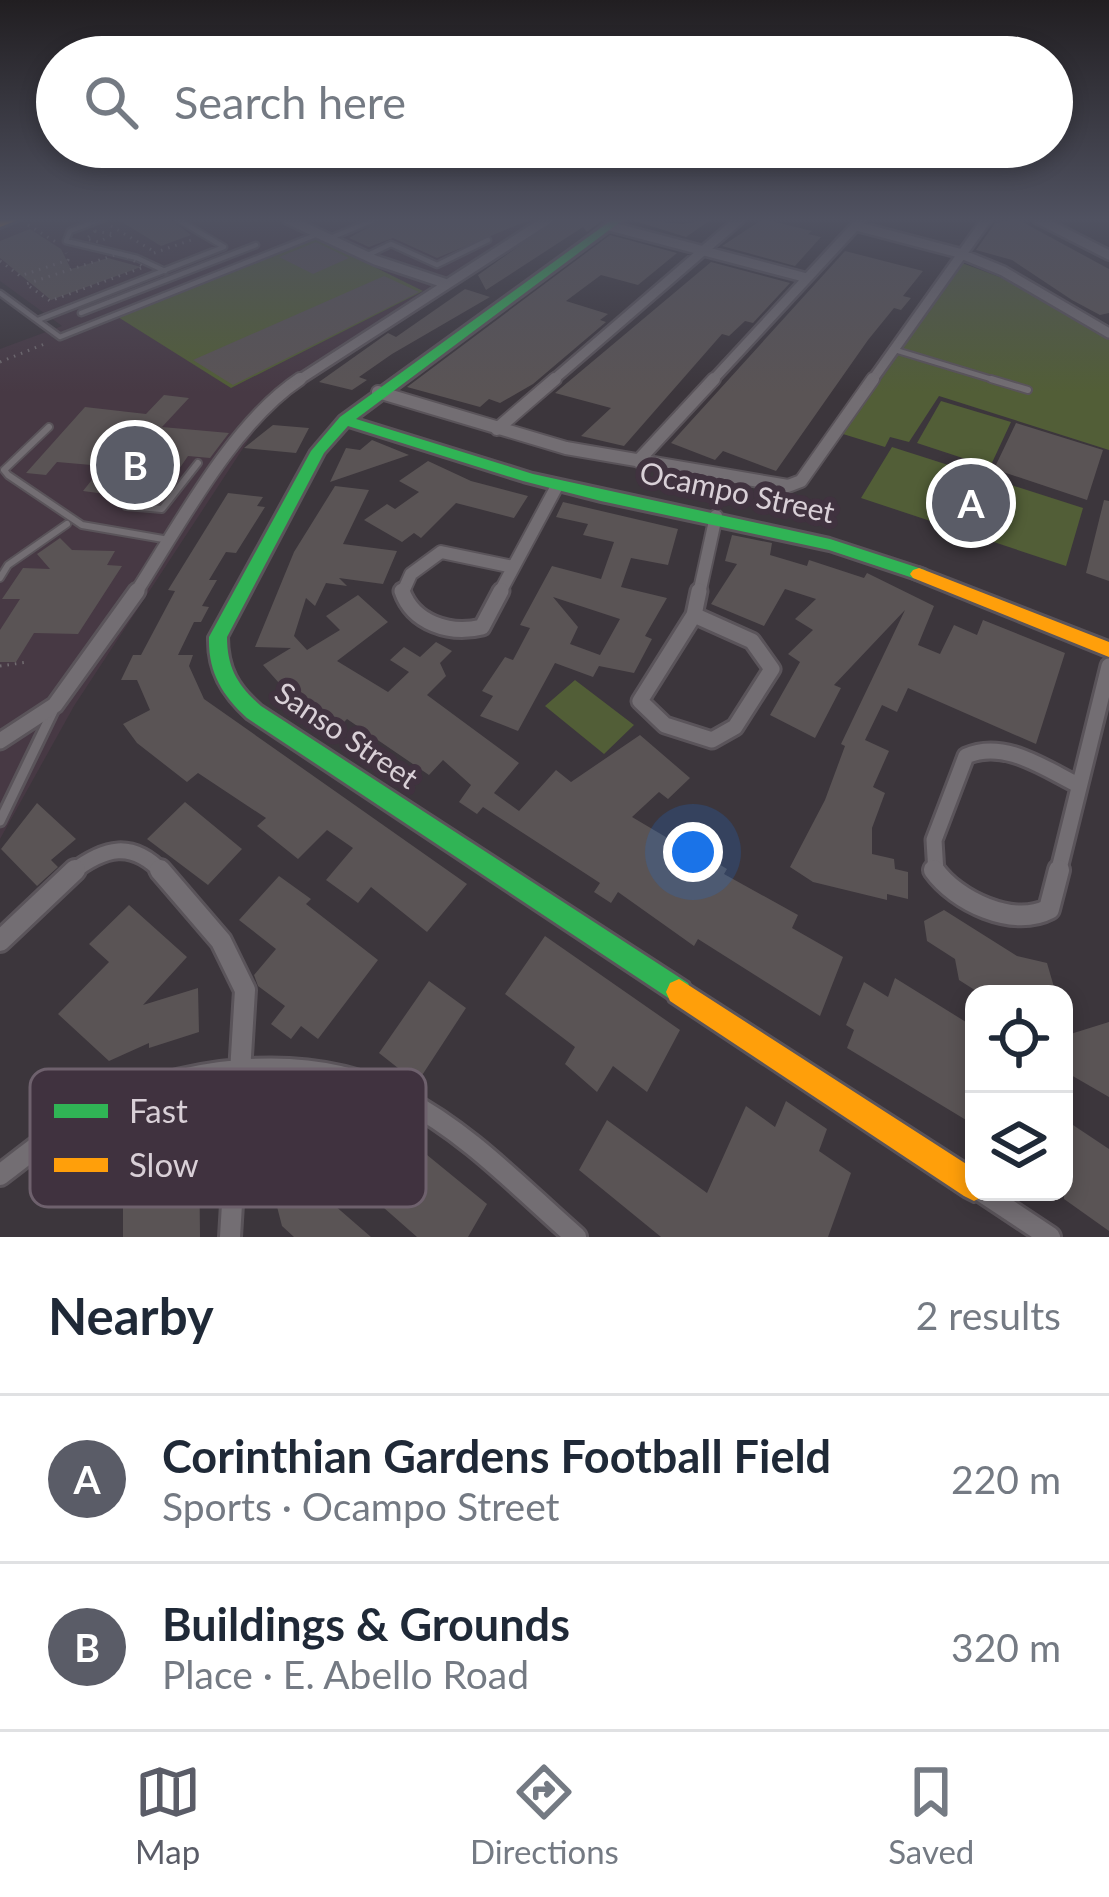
<!DOCTYPE html>
<meta charset="utf-8">
<style>
body{margin:0;font-family:Lato,sans-serif;background:#f2f2f3;color:#1f2937}
.controls{position:absolute;right:36px;bottom:36px;display:grid;overflow:hidden;border-radius:24px;box-shadow:0 6px 18px #0003}
.controls button{width:108px;height:108px;display:grid;place-items:center;padding:0;border:0;border-bottom:3px solid #e0e1e3;background:#fff;color:#1f2937;font:60px sans-serif}
.you{position:absolute;left:693px;top:852px;width:42px;height:42px;margin:-30px;border:9px solid #fff;border-radius:50%;background:#1a73e8;box-shadow:0 0 0 18px #1a73e833}
.badge{display:grid;place-items:center;width:78px;height:78px;border-radius:50%;background:#5a5c67;color:#fff;font-size:39px;font-weight:700}
.pin{position:absolute;translate:-50% -50%;border:6px solid #fff;box-shadow:0 3px 12px #0006}
.list{margin:0;padding:0;list-style:none}
h2{display:flex;justify-content:space-between;align-items:center;height:156px;margin:0;padding:0 48px;font-size:51px}
h2 small{font-size:39px;font-weight:400;color:#747a83}
.list li{display:grid;grid-template-columns:78px 1fr auto;gap:36px;align-items:center;box-sizing:border-box;height:168px;padding:0 48px;border-top:3px solid #e0e1e3}
.list b{display:block;font-size:45px;white-space:nowrap}
.list p{margin:0;font-size:39px;white-space:nowrap;color:#747a83}
.list em{font-size:39px;font-style:normal;color:#747a83}
.icon{flex:none;width:66px;height:66px;fill:none;stroke:currentColor;stroke-width:2;stroke-linecap:round;stroke-linejoin:round}
.map{position:relative;flex:none;width:1109px;height:1237px;overflow:hidden}
.search{position:absolute;background:#fff;box-shadow:0 6px 18px #0003;left:36px;right:36px;top:36px;height:132px;display:flex;align-items:center;gap:30px;box-sizing:border-box;padding:0 42px;border-radius:66px;color:#747a83;font-size:45px}
.sheet{height:492px;background:#fff}
nav{display:flex;justify-content:space-around;align-items:center;box-sizing:border-box;height:168px;border-top:3px solid #e0e1e3;background:#fff;font-size:33px;color:#747a83}
nav a{display:grid;justify-items:center;gap:6px}
nav .on{color:#5a5c67}
.map>svg:first-child{display:block}
.commercial{fill:#473944}
.green{fill:#525e37}
.building{fill:#5a5455;fill-rule:evenodd}
.lines{fill:none;stroke-linecap:round;stroke-linejoin:round}
.lane-far2-casing{stroke:#5a545a;stroke-width:9}
.lane-far1-casing{stroke:#5a545a;stroke-width:10}
.lane-casing{stroke:#5a545a;stroke-width:15}
.street-far3-casing{stroke:#5a545a;stroke-width:14}
.street-far2-casing{stroke:#5a545a;stroke-width:16}
.street-far1-casing{stroke:#5a545a;stroke-width:21}
.street-casing{stroke:#5a545a;stroke-width:26}
.fast-casing{stroke:#5a545a;stroke-width:6}
.slow-casing{stroke:#5a545a;stroke-width:6}
.path{stroke:#726c71;stroke-width:3;stroke-dasharray:1.5 6;stroke-linecap:butt}
.lane-far2{stroke:#736e73;stroke-width:4.5}
.lane-far1{stroke:#736e73;stroke-width:6}
.lane{stroke:#736e73;stroke-width:9}
.street-far3{stroke:#736e73;stroke-width:9}
.street-far2{stroke:#736e73;stroke-width:12}
.street-far1{stroke:#736e73;stroke-width:15}
.street{stroke:#736e73;stroke-width:20}
.fast{fill:#30b455;fill-rule:evenodd}
.slow{fill:#ff9f0a;fill-rule:evenodd}
.labels{text-anchor:middle;stroke-width:12;stroke-linejoin:round;paint-order:stroke}
.street-label{font-size:30px;fill:#d9d0d7;stroke:#40323f}
.key{fill:#40323f;stroke:#6e616d;stroke-width:3}
.key-label{font-size:33px;fill:#d9d0d7}
</style>
<div class="map">
<svg width="1109" height="1237" viewBox="0 0 1109 1237">
<rect width="100%" height="100%" fill="#3c363c"/>
<!-- commercial -->
<path class="commercial" d="M30,219H551L278,395L74,706L0,839V349L62,326L0,281V228Z"/>
<!-- green -->
<path class="green" d="M314,237L423,291L231,388L118,317Z
M962,263L1013,282L1109,337V450L939,396L909,442L890,437L885,447L843,434Z
M941,401L1011,422L990,467L917,443Z
M892,447L1083,508L1066,566L861,498Z
M575,680L634,725L604,754L545,706Z"/>
<!-- building -->
<path class="building" d="M117,219H170L191,235L161,246Z
M383,219H532L437,258L393,238L369,247L349,238Z
M557,219H604L587,232L583,227L486,290L478,275Z
M628,219L683,224L712,219L686,237Z
M763,219L812,231L808,234L821,237L795,266L722,246Z
M1017,219L1109,269V313L1100,315L1072,300L1012,260L976,250L995,223Z
M30,229L61,249L71,269L108,258L141,267L51,300L0,258V241Z
M610,235L677,253L638,285L601,275L566,301L608,314L600,320L606,322L533,384L500,403L489,399L480,407L407,387Z
M316,242L349,258L313,274L279,257Z
M845,251L923,271L903,296L911,298L901,310L894,308L868,340L776,471L723,451L715,460L671,443Z
M711,262L790,283L753,323L745,321L729,336L722,334L624,446L581,436L611,408L555,393Z
M384,276L419,292L233,385L193,360Z
M465,289L490,297L392,354L359,377L367,380L352,390L319,382L388,333L396,337Z
M164,395L189,398L162,427L229,433L210,458L188,456L157,501L83,491L103,466L57,462L46,475L26,473L85,407L146,414Z
M1016,423L1103,450L1087,500L994,469Z
M273,425L309,428L296,453L244,448Z
M372,440L409,455L330,482L346,448L360,450Z
M428,461L471,481L528,496L514,518L456,503L421,538L414,533L402,542L364,520L387,504L395,509L419,492L399,481Z
M335,486L369,490L343,544L397,551L383,584L339,578L347,586L326,583L315,606L306,598L294,636L307,650L340,630L326,616L358,595L388,622L337,661L388,692L409,672L390,660L404,647L420,657L436,642L452,651L440,663L446,676L427,695L519,763L494,793L519,811L556,770L571,782L640,735L690,778L668,799L659,792L632,817L681,846L683,842L727,869L724,874L798,915L792,928L843,957L820,1016L698,939L694,946L618,892L611,903L594,892L600,883L483,807L477,814L459,802L471,785L443,760L429,775L347,719L343,723L291,690L287,692L263,665L291,648L255,647L294,552Z
M228,493L263,497L257,506L265,507L236,553L226,552L209,580H217L202,606L209,607L201,622H194L178,655H193L189,666L204,699L467,884L427,932L371,887L358,903L326,880L353,848L327,830L298,859L257,826L266,818L198,773L187,782L137,743L123,724L150,710L137,680H121L133,655H141L175,591L168,590Z
M1104,500L1109,501V581L1086,573Z
M563,502L678,529L668,565L631,558L621,587L667,598L645,636L652,639L634,673L599,666L593,677L555,663L518,731L480,716L493,696L482,691L505,657L513,660L530,628L520,625L552,566L601,579L614,542L583,535L588,524L556,517ZM553,597L620,619L600,655L570,644L578,627Z
M732,535L772,543L770,555L807,566L809,560L864,578L867,573L934,606L918,645L940,654L954,625L977,635L983,620L1065,653L1036,744L908,688L897,712L882,705L865,740L889,751L873,787L885,793L872,828V854L894,859L895,869L908,872V899L887,894V900L813,882L790,867L825,800L845,746L841,744L905,610L834,685L841,688L815,738L770,715L800,662L788,654L813,630L795,619L816,599L785,589L764,626L711,604L737,564L725,561Z
M60,538L72,550L115,551L107,565L122,566L78,634L34,633L16,662H0V630L20,599H2L23,568L50,569L37,554Z
M185,802L242,849L208,885L147,839Z
M37,803L76,839L51,860L58,867L37,886L1,849Z
M279,876L311,899L306,904L378,960L318,1039L301,1026L291,1039L271,1024L285,1006L258,986L254,975L276,949L239,920Z
M129,905L187,957L143,1005L198,988L199,1032L149,1048V1043L109,1061L58,1014L109,962L89,944Z
M944,910L1017,956L1047,963L1056,994H981L959,980L955,959L927,941L924,921Z
M545,936L680,1030L647,1092L613,1066L597,1092L565,1064L575,1047L505,994Z
M895,978L974,1027L971,1123L847,1048L854,1030L846,1025L864,982L888,997Z
M429,981L466,1008L417,1083L379,1053Z
M1109,1022V1097L1064,1071V1036Z
M786,1101L827,1129L819,1151L851,1173L828,1237H661L579,1170L607,1120L707,1193L746,1106L775,1127Z
M289,1111L353,1119L336,1192L326,1198L371,1237H294L282,1226L274,1195L284,1163L275,1162Z
M1064,1119L1109,1149V1231L1064,1199Z
M388,1123L487,1204L468,1237H417L350,1178Z
M199,1141L200,1237H123V1170Z"/>
<g class="lines">
<defs>
<path id="lane-far2" d="M102,219L70,231L66,241L137,258L165,271
M328,239L376,219
M366,256L391,244L437,265L488,240
M0,293L60,337L318,234
M81,313L256,245
M38,320L224,247L177,219
M892,349L1001,382"/>
<path id="lane-far1" d="M991,379L1028,390
M49,427L4,470L8,475L82,525L169,540
M126,506L162,509L198,463
M0,578L8,565L67,524"/>
<path id="lane" d="M0,821L54,709"/>
<path id="street-far3" d="M287,219L375,260L447,284
M1038,219L1109,255
M609,226L807,278
M856,226L959,253L1003,271L1109,333
M296,382L548,219
M551,382L740,219
M711,382L862,219
M871,382L987,219"/>
<path id="street-far2" d="M378,392L566,448L788,486L801,481L873,379
M497,429L555,379
M638,461L714,379
M135,594C179,526 233,423 300,379
M402,594L411,574L441,552L513,567
M499,594L557,486
M699,594L716,516"/>
<path id="street-far1" d="M402,591C413,623 450,635 482,627L501,591
M694,615L752,641L772,669L735,727L712,740L665,725L640,701Z
M694,615L699,591
M0,741L55,705L137,591
M71,873C105,847 132,840 163,873
M936,873L934,840L966,756C1004,739 1044,768 1078,785
M1058,873L1109,666"/>
<path id="street" d="M160,870L221,941L245,990L230,1237
M934,870C956,901 1013,928 1049,909L1059,870
M0,941L75,870
M0,1175C27,1155 53,1132 83,1116C178,1066 305,1048 403,1099C469,1133 521,1189 576,1237
M982,1192L1050,1237"/>
<path id="fast" d="M613,219H624L356,419L533,474L830,539L925,570L928,574L925,578L919,580L829,550L601,501L523,481L348,426L324,453L227,637C227,668 238,686 261,706L688,983L692,992L688,1001L679,1005L247,718C222,695 208,672 209,637L311,451L340,417Z"/>
<path id="slow" d="M5,219H20L0,227V221Z
M919,568L1109,642V657L913,578L910,574L913,570Z
M679,979L974,1169V1192H986L984,1196L974,1201L964,1196L670,1001L666,992L670,983Z"/>
</defs>
<!-- lane-far2 casing -->
<use href="#lane-far2" class="lane-far2-casing"/>
<!-- lane-far1 casing -->
<use href="#lane-far1" class="lane-far1-casing"/>
<!-- lane casing -->
<use href="#lane" class="lane-casing"/>
<!-- street-far3 casing -->
<use href="#street-far3" class="street-far3-casing"/>
<!-- street-far2 casing -->
<use href="#street-far2" class="street-far2-casing"/>
<!-- street-far1 casing -->
<use href="#street-far1" class="street-far1-casing"/>
<!-- street casing -->
<use href="#street" class="street-casing"/>
<!-- fast casing -->
<use href="#fast" class="fast-casing"/>
<!-- slow casing -->
<use href="#slow" class="slow-casing"/>
<!-- path -->
<path class="path" d="M28,225L56,242
M111,226L155,252
M95,231L114,234L99,242L86,239Z
M121,253L144,267L50,301L26,284Z
M154,253L191,240
M0,261L20,276L68,260L66,253
M0,362L47,343
M0,666L28,662"/>
<!-- lane-far2 -->
<use href="#lane-far2" class="lane-far2"/>
<!-- lane-far1 -->
<use href="#lane-far1" class="lane-far1"/>
<!-- lane -->
<use href="#lane" class="lane"/>
<!-- street-far3 -->
<use href="#street-far3" class="street-far3"/>
<!-- street-far2 -->
<use href="#street-far2" class="street-far2"/>
<!-- street-far1 -->
<use href="#street-far1" class="street-far1"/>
<!-- street -->
<use href="#street" class="street"/>
<!-- fast -->
<use href="#fast" class="fast"/>
<!-- slow -->
<use href="#slow" class="slow"/>
</g>
<!-- sky -->
<linearGradient id="sky" x2="0" y2="1"><stop stop-color="#211e21"/><stop offset="0.56" stop-color="#505261"/><stop offset="1" stop-color="#505261" stop-opacity="0"/></linearGradient>
<rect width="1109" height="392" fill="url(#sky)"/>
<g class="labels">
<!-- street labels -->
<g class="street-label">
<text transform="translate(737 493) rotate(12)" y="10">Ocampo Street</text>
<text transform="translate(346 736) rotate(34)" y="10">Sanso Street</text>
</g>
</g>
<!-- legend -->
<rect x="30" y="1069" width="396" height="138" rx="18" class="key"/>
<rect x="54" y="1104" width="54" height="14" fill="#30b455"/>
<rect x="54" y="1158" width="54" height="14" fill="#ff9f0a"/>
<g class="key-label">
<text x="129" y="1123">Fast</text>
<text x="129" y="1177">Slow</text>
</g>
</svg>
<div class="controls">
<button><svg class="icon" aria-label="locate" viewBox="0 0 24 24"><circle cx="12" cy="12" r="6"/><path d="M12 2v4M12 18v4M2 12h4M18 12h4"/></svg></button>
<button><svg class="icon" aria-label="layers" viewBox="0 0 24 24"><path d="M12 4l9 5-9 5-9-5zM3 14l9 5 9-5"/></svg></button>
</div>
<div class="you"></div>
<div class="pin badge" style="left:971px;top:503px">A</div>
<div class="pin badge" style="left:135px;top:465px">B</div>
<div class="search"><svg class="icon" aria-label="search" viewBox="0 0 24 24"><circle cx="10" cy="10" r="6"/><path d="M15 15l6 6"/></svg>Search here</div>
</div>
<section class="sheet">
<h2>Nearby<small>2 results</small></h2>
<ul class="list">
<li><span class="badge">A</span><div><b>Corinthian Gardens Football Field</b><p>Sports · Ocampo Street</p></div><em>220 m</em></li>
<li><span class="badge">B</span><div><b>Buildings &amp; Grounds</b><p>Place · E. Abello Road</p></div><em>320 m</em></li>
</ul>
</section>
<nav>
<a class="on"><svg class="icon" aria-label="map" viewBox="0 0 24 24"><path d="M3 6l6-2 6 2 6-2v14l-6 2-6-2-6 2zM9 4v14M15 6v14"/></svg>Map</a>
<a><svg class="icon" aria-label="directions" viewBox="0 0 24 24"><path d="M12 3l9 9-9 9-9-9zM9 14v-3h6M13 9l2 2-2 2"/></svg>Directions</a>
<a><svg class="icon" aria-label="saved" viewBox="0 0 24 24"><path d="M7 4h10v16l-5-4-5 4z"/></svg>Saved</a>
</nav>
